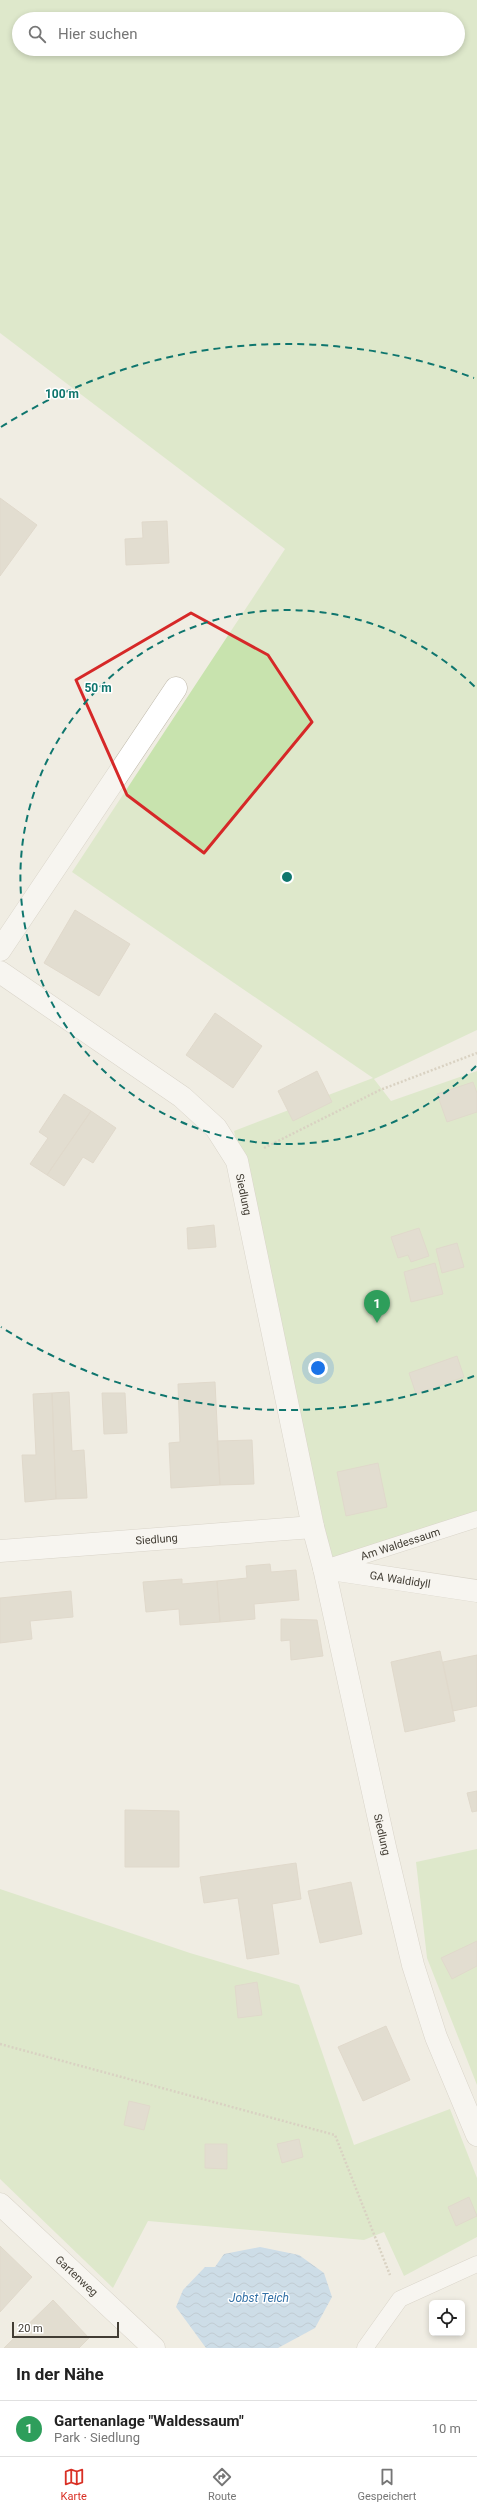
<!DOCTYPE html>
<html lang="de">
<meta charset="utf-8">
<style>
body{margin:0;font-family:Roboto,sans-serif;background:#f2f2f2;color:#222}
.controls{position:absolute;right:12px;bottom:12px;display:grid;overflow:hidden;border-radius:6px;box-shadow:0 2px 6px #0003}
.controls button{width:36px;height:36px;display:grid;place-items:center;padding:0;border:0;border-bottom:1px solid #e0e0e0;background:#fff;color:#222;font:20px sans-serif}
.scale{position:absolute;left:12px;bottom:10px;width:107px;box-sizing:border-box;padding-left:4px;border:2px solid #423d34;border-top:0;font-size:11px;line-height:14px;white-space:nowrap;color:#423d34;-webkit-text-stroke:3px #fff;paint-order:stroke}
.you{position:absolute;left:318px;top:1368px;width:14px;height:14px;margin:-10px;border:3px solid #fff;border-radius:50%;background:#1a73e8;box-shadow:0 0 0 6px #1a73e833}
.badge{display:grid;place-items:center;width:26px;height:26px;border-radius:50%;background:#d93025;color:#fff;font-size:13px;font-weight:700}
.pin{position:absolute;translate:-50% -33px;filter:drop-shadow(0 1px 2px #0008)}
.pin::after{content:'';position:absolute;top:21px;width:14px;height:12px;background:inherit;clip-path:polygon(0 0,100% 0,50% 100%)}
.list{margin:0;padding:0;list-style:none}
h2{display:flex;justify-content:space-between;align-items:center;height:52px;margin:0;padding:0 16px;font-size:17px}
h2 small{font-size:13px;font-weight:400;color:#767676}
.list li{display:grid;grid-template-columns:26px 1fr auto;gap:12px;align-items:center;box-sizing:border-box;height:56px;padding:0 16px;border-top:1px solid #e0e0e0}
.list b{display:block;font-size:15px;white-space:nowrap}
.list p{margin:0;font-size:13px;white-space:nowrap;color:#767676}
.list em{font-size:13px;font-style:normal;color:#767676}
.icon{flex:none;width:22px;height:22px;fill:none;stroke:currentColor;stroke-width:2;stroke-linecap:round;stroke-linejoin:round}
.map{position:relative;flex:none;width:477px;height:2348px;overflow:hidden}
.search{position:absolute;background:#fff;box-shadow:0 2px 6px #0003;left:12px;right:12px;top:12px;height:44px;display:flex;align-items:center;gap:10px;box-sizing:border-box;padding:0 14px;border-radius:22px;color:#767676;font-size:15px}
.sheet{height:108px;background:#fff}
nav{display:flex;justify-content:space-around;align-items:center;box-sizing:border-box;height:56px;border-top:1px solid #e0e0e0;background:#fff;font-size:11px;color:#767676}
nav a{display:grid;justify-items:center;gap:2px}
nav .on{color:#d93025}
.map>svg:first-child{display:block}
.green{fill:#c8e3ae;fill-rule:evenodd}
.water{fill:url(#water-waves)}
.building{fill:#d1c9b9;stroke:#ccc1ad}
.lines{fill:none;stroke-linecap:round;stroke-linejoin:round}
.lane-casing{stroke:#beb8aa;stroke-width:17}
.street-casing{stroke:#beb8aa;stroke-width:23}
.path{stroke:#bcb199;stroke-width:2.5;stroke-dasharray:2 2;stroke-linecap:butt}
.lane{stroke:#fff;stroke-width:16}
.street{stroke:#fff;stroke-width:22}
.marked{fill:none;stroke:#d62828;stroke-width:3;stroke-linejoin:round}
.ring{fill:none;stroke:#0f766e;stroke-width:2;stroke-dasharray:7 5}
.labels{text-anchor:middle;stroke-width:3;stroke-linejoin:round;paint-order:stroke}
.street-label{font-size:11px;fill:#423d34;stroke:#fff}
.water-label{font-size:12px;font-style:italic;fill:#3471a6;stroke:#fff}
.centre{fill:#0f766e;stroke:#fff;stroke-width:2}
.ring-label{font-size:12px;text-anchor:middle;font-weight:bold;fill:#0f766e;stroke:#fff;stroke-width:3;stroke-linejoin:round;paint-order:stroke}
</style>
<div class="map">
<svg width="477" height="2348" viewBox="0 0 477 2348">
<defs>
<pattern id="water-waves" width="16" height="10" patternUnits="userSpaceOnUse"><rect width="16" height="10" fill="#a2c9eb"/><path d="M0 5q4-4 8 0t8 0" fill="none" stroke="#86a4bf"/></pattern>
</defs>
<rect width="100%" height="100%" fill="#f0ede3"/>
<!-- green -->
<path class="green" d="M0,0H477V1030L374,1079L391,1101L477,1071V1516L332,1559L234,1131L373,1078L72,872L285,549L0,333ZM19,19H458V49H19Z
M477,1849V2085L427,1958L416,1862Z
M0,1889L190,1953L299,1985L354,2145L450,2109L477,2178V2237L404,2276L384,2232L364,2240L148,2221L113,2288L0,2179Z"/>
<!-- water -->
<path class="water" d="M260,2247L299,2255L324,2273L332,2297L315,2328L278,2348H206L176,2307L183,2290L205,2267H215L224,2254Z"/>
<!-- building -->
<path class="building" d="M0,498L37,525L0,576Z
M167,521L169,563L126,565L125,539L143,538L142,522Z
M75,910L130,944L99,996L44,963Z
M215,1013L262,1046L233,1088L186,1055Z
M317,1071L332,1102L293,1121L278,1091Z
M473,1082L477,1093V1112L447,1122L437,1094Z
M64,1094L91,1111L47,1175L30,1164L48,1138L39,1132Z
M91,1111L116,1128L93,1163L83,1157L64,1186L47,1175Z
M214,1225L216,1247L188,1249L187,1228Z
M419,1228L429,1256L411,1262L408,1255L398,1258L391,1237Z
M457,1243L464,1267L442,1273L436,1249Z
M435,1263L443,1294L411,1302L404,1272Z
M457,1356L464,1377L416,1394L409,1373Z
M215,1382L220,1485L171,1488L169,1443L180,1442L178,1384Z
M69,1392L72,1451L84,1450L87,1498L56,1499L52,1393Z
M52,1393L56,1499L25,1502L22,1455H36L33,1394Z
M102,1393H125L127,1433L104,1434Z
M252,1440L254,1484L220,1485L217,1441Z
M378,1463L387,1507L346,1516L337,1472Z
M270,1564L271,1572L296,1570L299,1600L254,1604L255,1619L220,1622L217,1581L247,1578L246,1566Z
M182,1579V1584L217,1581L220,1622L180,1625L179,1609L146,1612L143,1582Z
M71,1591L73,1617L30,1621L32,1639L0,1643V1598Z
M281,1619L317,1620L323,1656L291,1660L290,1640L281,1641Z
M440,1651L455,1721L405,1732L391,1662Z
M477,1655V1706L453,1711L443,1662Z
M477,1791V1811L472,1812L467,1793Z
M125,1810L179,1811V1867H125Z
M296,1863L301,1899L272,1904L279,1954L247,1959L238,1898L204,1903L200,1877Z
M351,1882L362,1934L320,1943L308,1891Z
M477,1941V1966L452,1979L441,1958Z
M257,1982L262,2015L238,2018L235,1986Z
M386,2026L410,2080L363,2101L338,2047Z
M129,2101L150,2106L144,2130L124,2125Z
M299,2139L303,2157L282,2163L277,2144Z
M205,2144H227V2169L205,2168Z
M469,2197L477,2216L456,2226L448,2207Z
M0,2246L32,2277L0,2312Z
M53,2300L89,2338L79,2348H4Z"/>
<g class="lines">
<defs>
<g id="lane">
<path id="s1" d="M328,1567L477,1519"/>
<path d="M365,2348L400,2299L477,2264"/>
</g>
<g id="street">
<path d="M0,950L176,688"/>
<path id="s2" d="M0,972L182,1097L216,1128L237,1161L313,1527L324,1568L385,1847L413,1965L436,2037L477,2135"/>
<path id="s3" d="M0,1551L313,1527"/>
<path id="s4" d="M324,1568L477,1591"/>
<path id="s5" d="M0,2204L154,2348"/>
</g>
</defs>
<!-- lane casing -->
<use href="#lane" class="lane-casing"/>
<!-- street casing -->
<use href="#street" class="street-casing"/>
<!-- path -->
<path class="path" d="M264,1148L380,1090L477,1053
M0,2044L335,2135L390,2275"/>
<!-- lane -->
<use href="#lane" class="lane"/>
<!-- street -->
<use href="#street" class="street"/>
</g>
<!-- marked area -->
<path d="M0 0H477V2348H0ZM191,613L268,655L312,722L204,853L127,795L76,680Z" fill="#f0ede3" fill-opacity=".55" fill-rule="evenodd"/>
<path class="marked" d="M191,613L268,655L312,722L204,853L127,795L76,680Z"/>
<!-- distance rings -->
<g class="ring">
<path d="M476 1066A267 267 0 1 1 476 688"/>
<path d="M474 1376A533 533 0 0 1 1 1327M1 427A533 533 0 0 1 474 378"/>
</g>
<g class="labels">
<!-- street labels -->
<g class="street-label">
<text dy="4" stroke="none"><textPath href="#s2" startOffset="340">Siedlung</textPath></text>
<text dy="4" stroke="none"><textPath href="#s3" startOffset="157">Siedlung</textPath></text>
<text dy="4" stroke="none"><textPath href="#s1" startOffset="76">Am Waldessaum</textPath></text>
<text dy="4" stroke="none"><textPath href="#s4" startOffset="77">GA Waldidyll</textPath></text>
<text dy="4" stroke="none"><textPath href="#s2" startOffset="995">Siedlung</textPath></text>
<text dy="4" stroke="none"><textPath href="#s5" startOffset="105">Gartenweg</textPath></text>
</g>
<!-- water labels -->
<g class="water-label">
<text x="259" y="2302">Jobst Teich</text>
</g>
</g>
<circle cx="287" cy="877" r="6" class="centre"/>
<g class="ring-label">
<text x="62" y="398">100 m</text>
<text x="98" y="692">50 m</text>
</g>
</svg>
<div class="controls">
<button><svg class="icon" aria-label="locate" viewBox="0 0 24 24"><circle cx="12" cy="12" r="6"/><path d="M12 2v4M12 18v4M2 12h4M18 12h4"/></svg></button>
</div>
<div class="scale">20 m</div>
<div class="you"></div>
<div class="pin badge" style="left:377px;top:1323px;background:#2e9e5b">1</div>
<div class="search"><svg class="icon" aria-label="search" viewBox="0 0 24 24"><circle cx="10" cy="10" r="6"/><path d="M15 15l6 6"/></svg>Hier suchen</div>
</div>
<section class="sheet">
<h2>In der Nähe<small></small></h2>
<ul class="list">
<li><span class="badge" style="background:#2e9e5b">1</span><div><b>Gartenanlage &quot;Waldessaum&quot;</b><p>Park · Siedlung</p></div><em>10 m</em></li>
</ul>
</section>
<nav>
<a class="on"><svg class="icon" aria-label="map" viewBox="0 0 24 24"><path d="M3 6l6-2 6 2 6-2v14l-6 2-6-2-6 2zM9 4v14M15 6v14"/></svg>Karte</a>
<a><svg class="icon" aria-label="directions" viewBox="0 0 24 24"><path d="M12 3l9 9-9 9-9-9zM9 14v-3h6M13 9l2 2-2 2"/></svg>Route</a>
<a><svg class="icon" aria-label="saved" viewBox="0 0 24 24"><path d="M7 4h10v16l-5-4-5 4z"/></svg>Gespeichert</a>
</nav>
